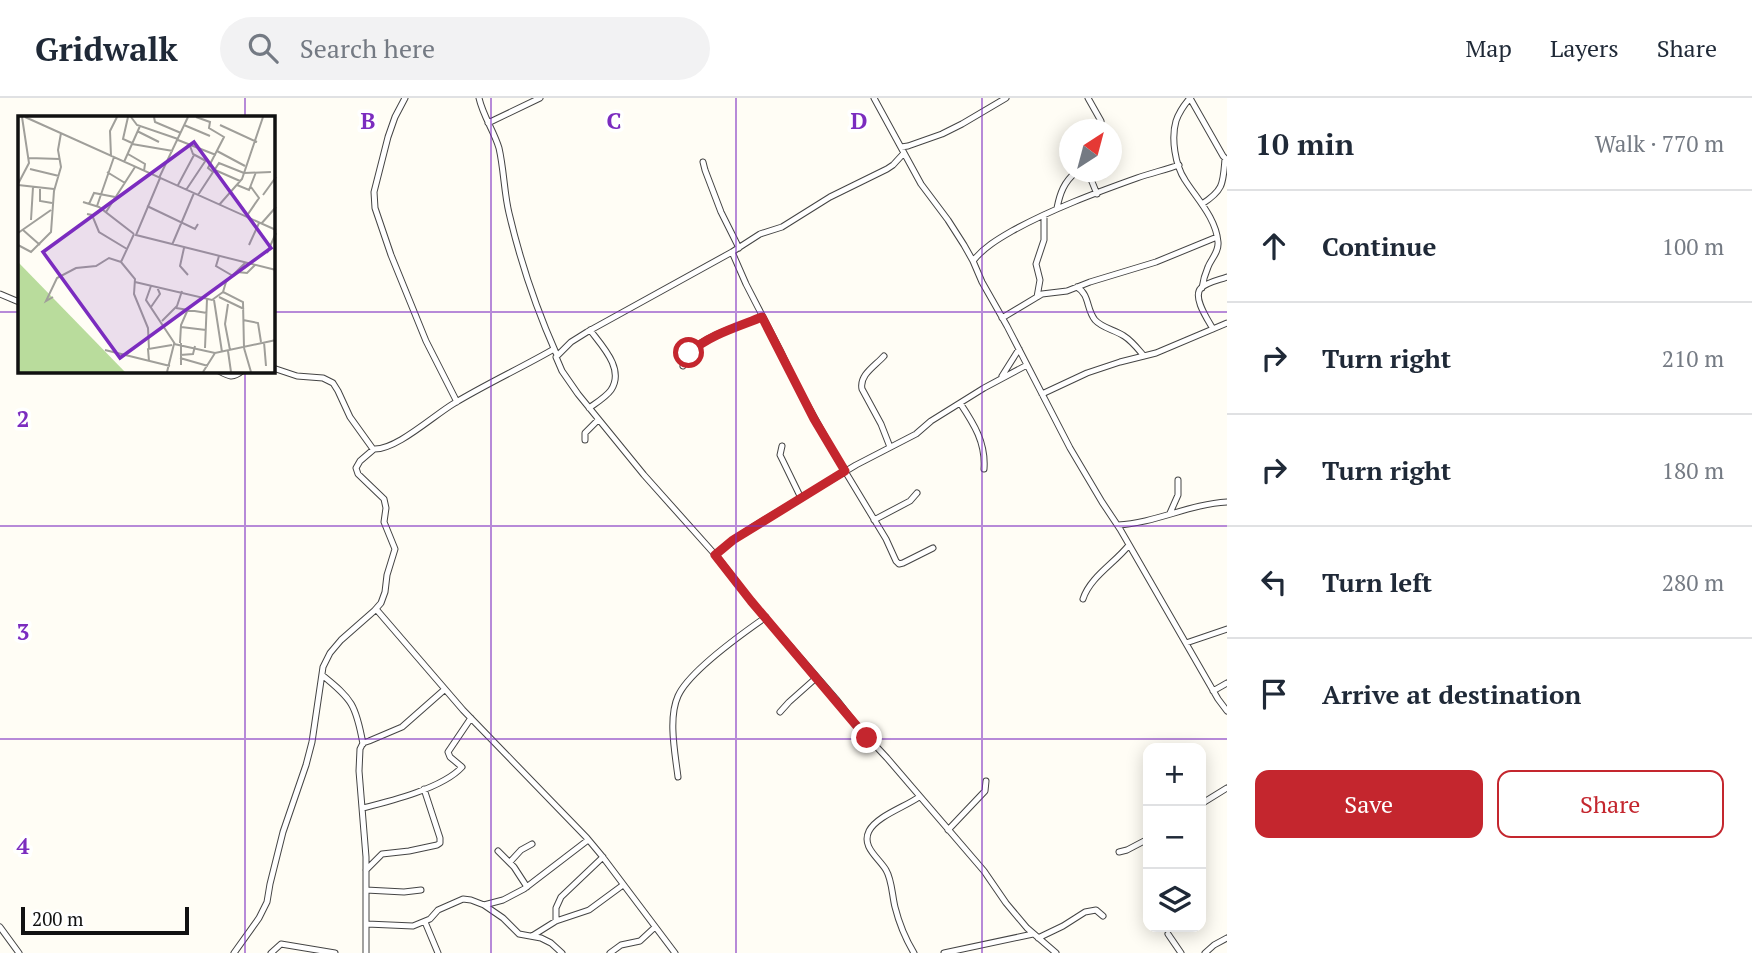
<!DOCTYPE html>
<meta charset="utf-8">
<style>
body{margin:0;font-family:"PT Serif",serif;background:#f2f2f3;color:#1f2937}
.controls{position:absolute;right:21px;bottom:21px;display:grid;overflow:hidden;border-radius:14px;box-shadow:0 4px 18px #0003}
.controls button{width:63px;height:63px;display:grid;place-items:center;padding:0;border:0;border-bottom:2px solid #e0e1e3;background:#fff;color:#1f2937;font:35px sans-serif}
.compass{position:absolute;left:1059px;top:21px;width:63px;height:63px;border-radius:50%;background:#fff;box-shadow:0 4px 18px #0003;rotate:36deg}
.scale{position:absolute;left:21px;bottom:18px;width:168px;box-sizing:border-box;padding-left:7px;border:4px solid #111;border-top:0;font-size:19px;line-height:24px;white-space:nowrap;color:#111;-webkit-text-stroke:5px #fff;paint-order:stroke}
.stop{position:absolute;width:21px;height:21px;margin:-16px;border:5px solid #c4262e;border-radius:50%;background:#fff}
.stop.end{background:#c4262e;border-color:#fff;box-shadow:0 2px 7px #0008}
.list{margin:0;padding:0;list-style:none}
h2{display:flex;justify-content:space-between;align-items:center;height:91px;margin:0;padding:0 28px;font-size:30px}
h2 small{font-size:23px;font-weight:400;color:#747a83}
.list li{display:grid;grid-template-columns:46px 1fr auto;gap:21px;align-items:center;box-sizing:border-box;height:112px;padding:0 28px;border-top:2px solid #e0e1e3}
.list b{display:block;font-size:26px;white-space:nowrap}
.list em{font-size:23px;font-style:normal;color:#747a83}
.actions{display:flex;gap:14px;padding:21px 28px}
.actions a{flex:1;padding:16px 0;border:2px solid #c4262e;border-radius:14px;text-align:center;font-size:24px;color:#c4262e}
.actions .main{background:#c4262e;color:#fff}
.icon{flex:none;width:38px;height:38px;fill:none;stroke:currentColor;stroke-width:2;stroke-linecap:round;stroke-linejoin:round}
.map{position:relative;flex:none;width:1227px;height:855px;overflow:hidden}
header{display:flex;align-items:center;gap:42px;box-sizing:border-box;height:98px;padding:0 35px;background:#fff;border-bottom:2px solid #e0e1e3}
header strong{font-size:33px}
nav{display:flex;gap:38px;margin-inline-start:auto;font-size:24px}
.search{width:490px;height:63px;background:#f2f2f3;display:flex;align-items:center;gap:18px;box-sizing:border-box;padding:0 24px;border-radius:38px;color:#747a83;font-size:26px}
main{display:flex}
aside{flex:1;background:#fff}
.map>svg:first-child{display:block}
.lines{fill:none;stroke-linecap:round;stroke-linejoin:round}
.street-casing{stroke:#444;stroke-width:7}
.street{stroke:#fff;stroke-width:5}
.route{stroke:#c4262e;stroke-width:9}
.grid{fill:none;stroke:#7b2cbf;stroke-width:2;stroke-opacity:0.55}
.inset-road{fill:none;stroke:#a09f9a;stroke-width:2}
.view{fill:#7b2cbf;fill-opacity:0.15;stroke:#7b2cbf;stroke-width:3.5}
.inset-edge{fill:none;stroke:#111;stroke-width:3.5}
.grid-label{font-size:23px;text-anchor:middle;font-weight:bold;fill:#7b2cbf;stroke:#fff;stroke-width:7;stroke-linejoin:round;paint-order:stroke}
</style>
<header>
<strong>Gridwalk</strong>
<div class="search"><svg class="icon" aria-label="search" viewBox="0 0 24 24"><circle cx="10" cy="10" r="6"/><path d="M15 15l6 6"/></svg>Search here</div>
<nav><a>Map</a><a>Layers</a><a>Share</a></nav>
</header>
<main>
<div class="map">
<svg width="1227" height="855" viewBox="0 0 1227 855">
<rect width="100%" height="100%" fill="#fffdf5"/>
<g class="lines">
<defs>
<path id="street" d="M405,0L395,19L388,39L374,94L375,110L391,157L426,243L457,304
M479,0C483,18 494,33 499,50C504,72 504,94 509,115C520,162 536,210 556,255
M874,0L921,86L948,122L964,147L973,163L982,184L1007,228L1070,350L1102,404L1120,431L1218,601L1227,613
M1088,0L1101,23L1102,32
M1190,0C1184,7 1179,14 1176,23C1171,40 1175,67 1185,82C1197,101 1216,120 1218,144C1219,154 1211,161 1208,169C1205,176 1203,183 1202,190
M1190,0L1223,58L1227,62
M488,25L540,0
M901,49L908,48L942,36L962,26L1006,0
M904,55L893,67L887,71L830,99L782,129L760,136L732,154L587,234L571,244L556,259L562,273L578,296L644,377L719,461L751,503L836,601L858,629L887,660L984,773L1006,805L1027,830L1056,855
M703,64L705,72L721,114L739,150
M1088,74L1097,96
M1202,106C1224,92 1223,85 1225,61
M1057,110C1060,95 1064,84 1076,74
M732,154L746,186L780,252L797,288L834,355L886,441L896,463L899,466L903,465L933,450
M973,163C983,150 998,141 1012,133C1052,111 1095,95 1137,80C1151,75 1165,72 1179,67
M1077,189C1090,197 1086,211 1095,222C1102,230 1115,232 1124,238C1132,243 1138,251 1144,258
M0,196L19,204
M1037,199L1040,182L1036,166L1044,142V117
M1002,220L1042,196L1067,193L1090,184L1156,164L1217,139
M1213,231C1208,222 1192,199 1201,190C1207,184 1219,182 1227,179
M884,258C875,268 859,277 862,291L881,326L890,349
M683,268C685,263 687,257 691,253C707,237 740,228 762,219
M273,270L297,278L323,280L333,285L338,293L350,319L373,351C395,353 433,318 453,306C486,286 521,270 554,251
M219,273C228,278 233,281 242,273
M1002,278L1019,251
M1042,296L1087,275L1120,264L1156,255L1227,225
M960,305C974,326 986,345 984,371
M589,310C596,305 606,299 611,292C625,271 602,248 590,232
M585,342V335L598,322
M782,348L780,357L782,361L801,400
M1170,415L1178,397V382
M874,422L910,403L917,395
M1118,427C1155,425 1190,406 1227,404
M715,457L733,442L756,427L856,367L916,336L931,323L984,290L1027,267
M1083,501C1090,479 1115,465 1129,447
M376,511L463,612L587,740L602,758L675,855
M1186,545L1227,531
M322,577C352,601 356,607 363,646
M1213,593L1227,585
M780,614L789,604L816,580
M678,679C675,655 668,620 678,598C689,573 743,535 766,519
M1201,706L1227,690
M363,710C391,703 443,690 462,669L450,659L448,654L471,620
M948,732L985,693L986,683
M498,753L514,769L527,789
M1119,754L1127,752L1148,741
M510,764L521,752L532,746
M366,772L382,756L409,753L437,747L440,745V740L424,691
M366,792L404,794L421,792
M484,807L503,820L519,836L541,840L551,845L562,855
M556,823V810L561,799L603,759
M425,824L438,855
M367,826L413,828L430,821L438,812L463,801L471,802L484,807L503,802L524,791L588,742
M0,829L19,855
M1168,836L1181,855
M532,838L556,823L589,812L623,787
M1038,840L1063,828L1085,814L1096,812L1103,818
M234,855L259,820L267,804L270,786L283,734L306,667L312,644L323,569L330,555L341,542L374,513L381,505L385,494L387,477L395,451L384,424L386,410L384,401L358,376L356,370L360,363L374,351
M271,855L281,846L335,855
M366,855V759L359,673L360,651L363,645L369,643L402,629L444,592
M610,855L621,847L640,843L654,830
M914,855C905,840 899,825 895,809C892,797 892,782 886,772C879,760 861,749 869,733C877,718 905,709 919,699
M944,855L1033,836
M1205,855L1214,847L1227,840"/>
</defs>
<!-- street casing -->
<use href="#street" class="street-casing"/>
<!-- street -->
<use href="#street" class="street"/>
</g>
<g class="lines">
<!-- route -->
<path class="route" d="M689,255C709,237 737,229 762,219L814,321L845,373L733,442L715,457L751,503L867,640"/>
</g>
<!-- grid -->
<path class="grid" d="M245,0V19M491,0V855M736,0V855M982,0V855M0,214H19M273,214H1227M245,273V855M0,428H1227M0,641H1227"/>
<!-- overview -->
<g transform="translate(18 18)">
<rect width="257" height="257" fill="#fffdf5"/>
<path d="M0,146L107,256H0Z" fill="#b9dc9c"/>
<path class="inset-road" d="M7,1L258,114M110,1L105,23L114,27M113,1L119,9L160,23M136,1L137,6L163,17M178,1L192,6L191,12L206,21L190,52L195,56M166,9L192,20M202,9L239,26M119,15L141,26M160,24L198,39M114,28L155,35M172,30L175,38L188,45M199,35L227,50M110,38L127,48L126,55M93,40L92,15L99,1M11,42L42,43M106,46L122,10M12,53L41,60M197,54L222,65M89,56L107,67M226,57L253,56M141,62L170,1M142,62L118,119L258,154M0,68L11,47L4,1M0,69L36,73M160,69L176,39M219,69L231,74L238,56M22,71V85L34,87M168,74L188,44M180,79L201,47L226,57M245,79L258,61M65,86L81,91L116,118M71,88L76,77L97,81M201,89L224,63L245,1M79,90L96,41M129,90L177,113L180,108M88,96L117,51M69,98L74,99L81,116L109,133M228,101L241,82L233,71M13,104L15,71M243,108L258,91M5,114L22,129M0,117L33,94M0,129L13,136L33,116L36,75L43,51L40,34L43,17M154,129L176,77M231,129L241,107M166,132L162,150L170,159M249,137L258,117M201,140L198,150L215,160M103,146L117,163L116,178L130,212L131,233M219,156L229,157L237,149M117,166L194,184L205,176M133,170L128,184L157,228M35,181L28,185L39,162L58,152L78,150L91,142L103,146L116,118M201,181L226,193M196,184L204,236M210,188L207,208L212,234M133,191L142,178L139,171M158,192L189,197M225,204L240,207L243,226M144,205L159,190L164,175M163,211L188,214M246,226L248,250M162,227L163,209L171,191M163,227V249M187,232L189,183M226,232L225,186L205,176L208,166L227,147M226,232L233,256M87,234L152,250M210,235L213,256M162,239L175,238L177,230M162,242L190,250M131,245L130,233L154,229M149,256L156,228L197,237L258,224M185,256L197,237"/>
<path class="view" d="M176,26L253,132L102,242L25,136Z"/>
<rect width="257" height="257" class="inset-edge"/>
</g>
<g class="grid-label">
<text x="368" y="31">B</text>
<text x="614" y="31">C</text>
<text x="859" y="31">D</text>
<text x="23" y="329">2</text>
<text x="23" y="542">3</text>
<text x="23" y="756">4</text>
</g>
</svg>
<div class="controls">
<button>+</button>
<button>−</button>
<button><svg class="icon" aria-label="layers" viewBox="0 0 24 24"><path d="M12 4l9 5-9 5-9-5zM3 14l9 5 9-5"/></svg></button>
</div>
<svg class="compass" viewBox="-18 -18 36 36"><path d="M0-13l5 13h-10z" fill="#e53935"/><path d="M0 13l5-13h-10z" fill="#747a83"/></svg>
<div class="scale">200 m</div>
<div class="stop" style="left:689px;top:255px"></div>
<div class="stop end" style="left:867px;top:640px"></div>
</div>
<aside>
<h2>10 min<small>Walk · 770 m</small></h2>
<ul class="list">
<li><svg class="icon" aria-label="ahead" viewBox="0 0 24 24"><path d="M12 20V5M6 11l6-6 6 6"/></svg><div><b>Continue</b></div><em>100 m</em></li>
<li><svg class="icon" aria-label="right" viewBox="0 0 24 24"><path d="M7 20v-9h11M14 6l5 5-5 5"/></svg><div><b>Turn right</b></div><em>210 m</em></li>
<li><svg class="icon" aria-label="right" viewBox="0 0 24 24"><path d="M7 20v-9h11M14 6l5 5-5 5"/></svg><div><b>Turn right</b></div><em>180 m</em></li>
<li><svg class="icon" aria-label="left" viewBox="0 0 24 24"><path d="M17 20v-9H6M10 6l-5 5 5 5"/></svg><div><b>Turn left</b></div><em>280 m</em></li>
<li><svg class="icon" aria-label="arrive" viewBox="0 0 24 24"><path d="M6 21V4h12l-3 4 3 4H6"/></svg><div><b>Arrive at destination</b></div></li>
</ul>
<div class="actions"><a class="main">Save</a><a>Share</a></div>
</aside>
</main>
